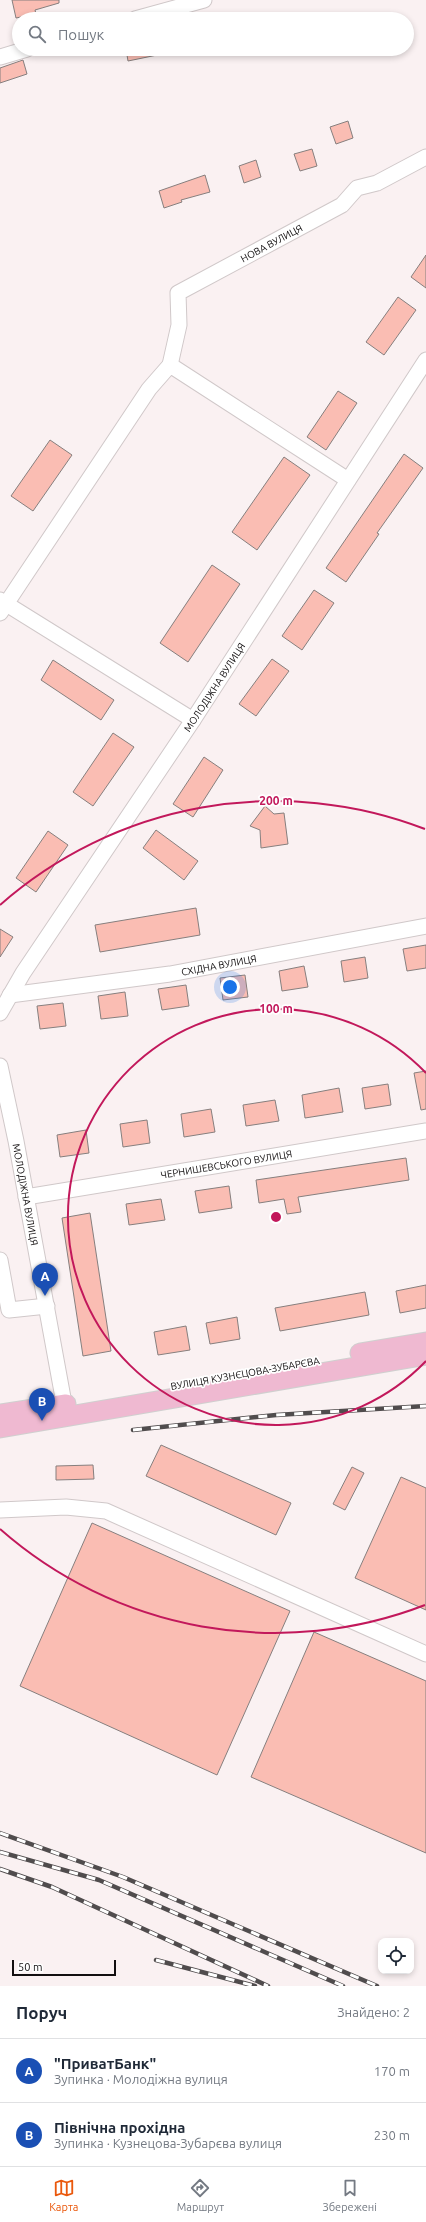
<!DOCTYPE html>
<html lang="uk">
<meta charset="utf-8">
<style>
body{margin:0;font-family:Ubuntu,sans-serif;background:#f6f6f7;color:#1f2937}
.controls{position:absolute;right:12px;bottom:12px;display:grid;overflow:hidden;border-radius:8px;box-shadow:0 2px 6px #0003}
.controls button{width:36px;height:36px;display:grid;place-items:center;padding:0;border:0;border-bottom:1px solid #e0e1e3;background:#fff;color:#1f2937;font:20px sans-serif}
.scale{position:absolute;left:12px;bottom:10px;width:104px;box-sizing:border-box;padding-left:4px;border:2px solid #120f10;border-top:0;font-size:11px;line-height:14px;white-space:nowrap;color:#120f10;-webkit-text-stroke:3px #fff;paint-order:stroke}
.you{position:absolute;left:230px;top:987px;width:14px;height:14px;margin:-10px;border:3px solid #fff;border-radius:50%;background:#1a73e8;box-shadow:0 0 0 6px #1a73e833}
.badge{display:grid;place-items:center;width:26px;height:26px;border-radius:50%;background:#ea580c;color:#fff;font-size:13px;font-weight:700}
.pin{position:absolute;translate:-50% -33px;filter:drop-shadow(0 1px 2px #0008)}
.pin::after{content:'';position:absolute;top:21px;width:14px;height:12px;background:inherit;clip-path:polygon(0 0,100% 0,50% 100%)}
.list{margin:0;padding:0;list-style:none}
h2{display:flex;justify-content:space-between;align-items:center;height:52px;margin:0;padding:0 16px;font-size:17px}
h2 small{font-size:13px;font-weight:400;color:#747a83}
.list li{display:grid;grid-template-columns:26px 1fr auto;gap:12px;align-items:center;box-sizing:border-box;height:64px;padding:0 16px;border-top:1px solid #e0e1e3}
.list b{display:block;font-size:15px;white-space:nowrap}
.list p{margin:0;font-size:13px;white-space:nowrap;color:#747a83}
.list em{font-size:13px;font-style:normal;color:#747a83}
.icon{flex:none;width:22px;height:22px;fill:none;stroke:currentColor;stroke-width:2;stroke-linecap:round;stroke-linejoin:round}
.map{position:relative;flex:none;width:426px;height:1986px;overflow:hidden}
.search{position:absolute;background:#fff;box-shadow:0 2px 6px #0003;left:12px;right:12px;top:12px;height:44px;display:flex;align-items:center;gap:10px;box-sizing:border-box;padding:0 14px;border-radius:22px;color:#747a83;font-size:15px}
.sheet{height:180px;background:#fff}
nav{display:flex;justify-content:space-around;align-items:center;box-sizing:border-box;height:56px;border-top:1px solid #e0e1e3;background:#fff;font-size:11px;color:#747a83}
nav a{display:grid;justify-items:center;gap:2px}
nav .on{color:#ea580c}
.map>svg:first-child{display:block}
.building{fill:#fabdb3;stroke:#867f7e}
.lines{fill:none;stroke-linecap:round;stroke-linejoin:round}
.minor-casing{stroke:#d0c8c9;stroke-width:17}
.major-casing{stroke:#d0cfcf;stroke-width:21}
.minor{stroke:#fff;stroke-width:15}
.major{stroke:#efb9d1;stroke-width:19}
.rail-casing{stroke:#504c4d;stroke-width:4.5}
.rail{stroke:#fff;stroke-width:3;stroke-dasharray:9;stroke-linecap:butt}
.ring{fill:none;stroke:#c2185b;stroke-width:2}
.labels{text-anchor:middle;stroke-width:3.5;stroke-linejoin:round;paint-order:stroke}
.street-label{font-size:10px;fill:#120f10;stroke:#fff}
.centre{fill:#c2185b;stroke:#fff;stroke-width:2}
.ring-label{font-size:12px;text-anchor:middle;font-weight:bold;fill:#c2185b;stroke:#fff;stroke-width:3.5;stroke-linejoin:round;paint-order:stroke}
</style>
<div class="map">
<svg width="426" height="1986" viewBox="0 0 426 1986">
<rect width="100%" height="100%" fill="#faf1f2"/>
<!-- building -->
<path class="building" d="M12,0H59V3L35,10L36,14L16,18Z
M126,49H161L162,54L128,61Z
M23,60L27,74L0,83V68Z
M348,121L353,138L336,144L330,127Z
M312,149L317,166L300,171L294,154Z
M256,160L261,177L244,183L239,166Z
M205,175L210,192L181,200L182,202L164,208L159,191Z
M426,255V288L411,277Z
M398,297L416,310L384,355L366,342Z
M338,391L357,403L326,450L307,437Z
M50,440L72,455L33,511L11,496Z
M404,454L423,468L377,533L379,534L346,582L326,568Z
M284,457L310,475L257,550L232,532Z
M212,565L240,584L188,662L160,643Z
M314,590L334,603L302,650L282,636Z
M272,659L289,671L256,716L239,704Z
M53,660L114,700L101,720L41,680Z
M113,733L134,747L93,806L73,792Z
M204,757L223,770L193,817L173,804Z
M265,806L274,814L284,813L288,844L261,848L260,830L250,826Z
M156,830L198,861L184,880L143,848Z
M48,831L68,845L36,892L16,878Z
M196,908L200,935L100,952L95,925Z
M0,929L13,937L0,957Z
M426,945V968L407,971L403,949Z
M365,957L368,978L344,982L341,961Z
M304,966L308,987L282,991L279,971Z
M245,975L248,997L223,1000L220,978Z
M186,985L189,1006L162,1010L158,989Z
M125,992L128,1016L101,1019L98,996Z
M63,1003L66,1026L40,1029L37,1006Z
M426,1071V1109L421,1110L414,1073Z
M388,1084L391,1105L365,1109L362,1088Z
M339,1088L343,1112L305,1118L302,1095Z
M275,1100L279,1121L246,1126L243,1105Z
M211,1109L215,1132L184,1137L181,1114Z
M147,1120L150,1143L123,1147L120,1124Z
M86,1130L89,1153L60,1157L57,1135Z
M406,1158L409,1180L298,1197L301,1212L287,1214L284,1199L259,1203L256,1180Z
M229,1186L232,1208L199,1213L195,1191Z
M161,1199L165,1220L129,1225L126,1204Z
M90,1213L111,1351L83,1356L62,1218Z
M426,1285V1308L400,1313L396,1291Z
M365,1292L369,1315L280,1331L275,1308Z
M237,1317L240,1339L210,1344L206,1323Z
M186,1326L190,1350L158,1355L154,1332Z
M161,1445L291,1503L276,1535L146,1476Z
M93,1465L94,1479L56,1480V1466Z
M352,1467L364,1473L345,1510L333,1504Z
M401,1477L426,1488V1610L355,1578Z
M92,1523L290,1611L217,1775L20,1686Z
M314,1632L426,1681V1853L251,1777Z"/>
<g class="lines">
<defs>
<g id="minor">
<path d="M135,19L204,0"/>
<path d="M0,57L27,49"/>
<path id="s1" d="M170,365L179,325L178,293L342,205L357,188L377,183L426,157"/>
<path d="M0,600L193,720"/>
<path d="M0,613L149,389L170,365L348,480"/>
<path id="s2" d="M10,995L170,974L426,926"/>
<path id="s3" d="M0,1013L23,973L193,720L426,360"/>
<path id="s4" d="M0,1066L16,1141L66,1414"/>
<path id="s5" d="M26,1197L426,1131"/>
<path d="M0,1260L9,1310L47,1306"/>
<path d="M0,1510L66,1507L106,1511L426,1654"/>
</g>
<path id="major" d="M360,1353L426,1342
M0,1414L66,1404
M0,1428L426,1355"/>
</defs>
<!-- minor casing -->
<use href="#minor" class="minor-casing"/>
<!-- major casing -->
<use href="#major" class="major-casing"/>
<!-- minor -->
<use href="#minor" class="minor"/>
<!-- major -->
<use href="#major" class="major"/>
<defs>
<path id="rail" d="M133,1430L276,1415L426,1406
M0,1833L123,1877L377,1986
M0,1852L99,1880L343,1986
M0,1869L52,1887L268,1986
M156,1960L255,1986"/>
</defs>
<!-- rail casing -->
<use href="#rail" class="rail-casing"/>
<!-- rail -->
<use href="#rail" class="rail"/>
</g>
<!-- distance rings -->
<g class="ring">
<path d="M426 1361A208 208 0 1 1 426 1073"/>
<path d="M425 1605A416 416 0 0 1 0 1529M0 905A416 416 0 0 1 425 829"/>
</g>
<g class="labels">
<!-- street labels -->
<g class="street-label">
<text dy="4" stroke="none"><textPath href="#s1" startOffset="179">НОВА ВУЛИЦЯ</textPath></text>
<text dy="4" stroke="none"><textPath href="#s3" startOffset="390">МОЛОДІЖНА ВУЛИЦЯ</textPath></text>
<text dy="4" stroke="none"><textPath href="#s2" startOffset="211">СХІДНА ВУЛИЦЯ</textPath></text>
<text dy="4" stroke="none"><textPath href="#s5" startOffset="203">ЧЕРНИШЕВСЬКОГО ВУЛИЦЯ</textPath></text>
<text dy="4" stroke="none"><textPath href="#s4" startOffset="131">МОЛОДІЖНА ВУЛИЦЯ</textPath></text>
<text transform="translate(245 1373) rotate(-10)" y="4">ВУЛИЦЯ КУЗНЄЦОВА-ЗУБАРЄВА</text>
</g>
</g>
<circle cx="276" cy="1217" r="6" class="centre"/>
<g class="ring-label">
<text x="276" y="805">200 m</text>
<text x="276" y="1013">100 m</text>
</g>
</svg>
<div class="controls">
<button><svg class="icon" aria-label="locate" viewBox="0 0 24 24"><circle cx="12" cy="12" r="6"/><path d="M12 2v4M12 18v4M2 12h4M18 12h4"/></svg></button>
</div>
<div class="scale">50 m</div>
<div class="you"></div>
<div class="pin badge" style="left:45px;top:1296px;background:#1a4fb4">A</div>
<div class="pin badge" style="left:42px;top:1421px;background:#1a4fb4">B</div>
<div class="search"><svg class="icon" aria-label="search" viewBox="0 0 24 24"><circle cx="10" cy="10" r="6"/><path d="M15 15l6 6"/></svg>Пошук</div>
</div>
<section class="sheet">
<h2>Поруч<small>Знайдено: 2</small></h2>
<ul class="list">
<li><span class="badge" style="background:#1a4fb4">A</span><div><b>&quot;ПриватБанк&quot;</b><p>Зупинка · Молодіжна вулиця</p></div><em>170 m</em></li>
<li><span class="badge" style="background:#1a4fb4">B</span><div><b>Північна прохідна</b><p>Зупинка · Кузнецова-Зубарєва вулиця</p></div><em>230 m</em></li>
</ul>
</section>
<nav>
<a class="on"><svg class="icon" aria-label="map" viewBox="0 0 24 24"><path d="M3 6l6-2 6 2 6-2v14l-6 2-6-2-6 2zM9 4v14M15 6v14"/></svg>Карта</a>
<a><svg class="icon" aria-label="directions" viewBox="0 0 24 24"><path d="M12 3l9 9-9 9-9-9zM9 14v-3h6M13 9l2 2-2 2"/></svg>Маршрут</a>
<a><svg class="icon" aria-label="saved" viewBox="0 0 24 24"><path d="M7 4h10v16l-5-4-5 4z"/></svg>Збережені</a>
</nav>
